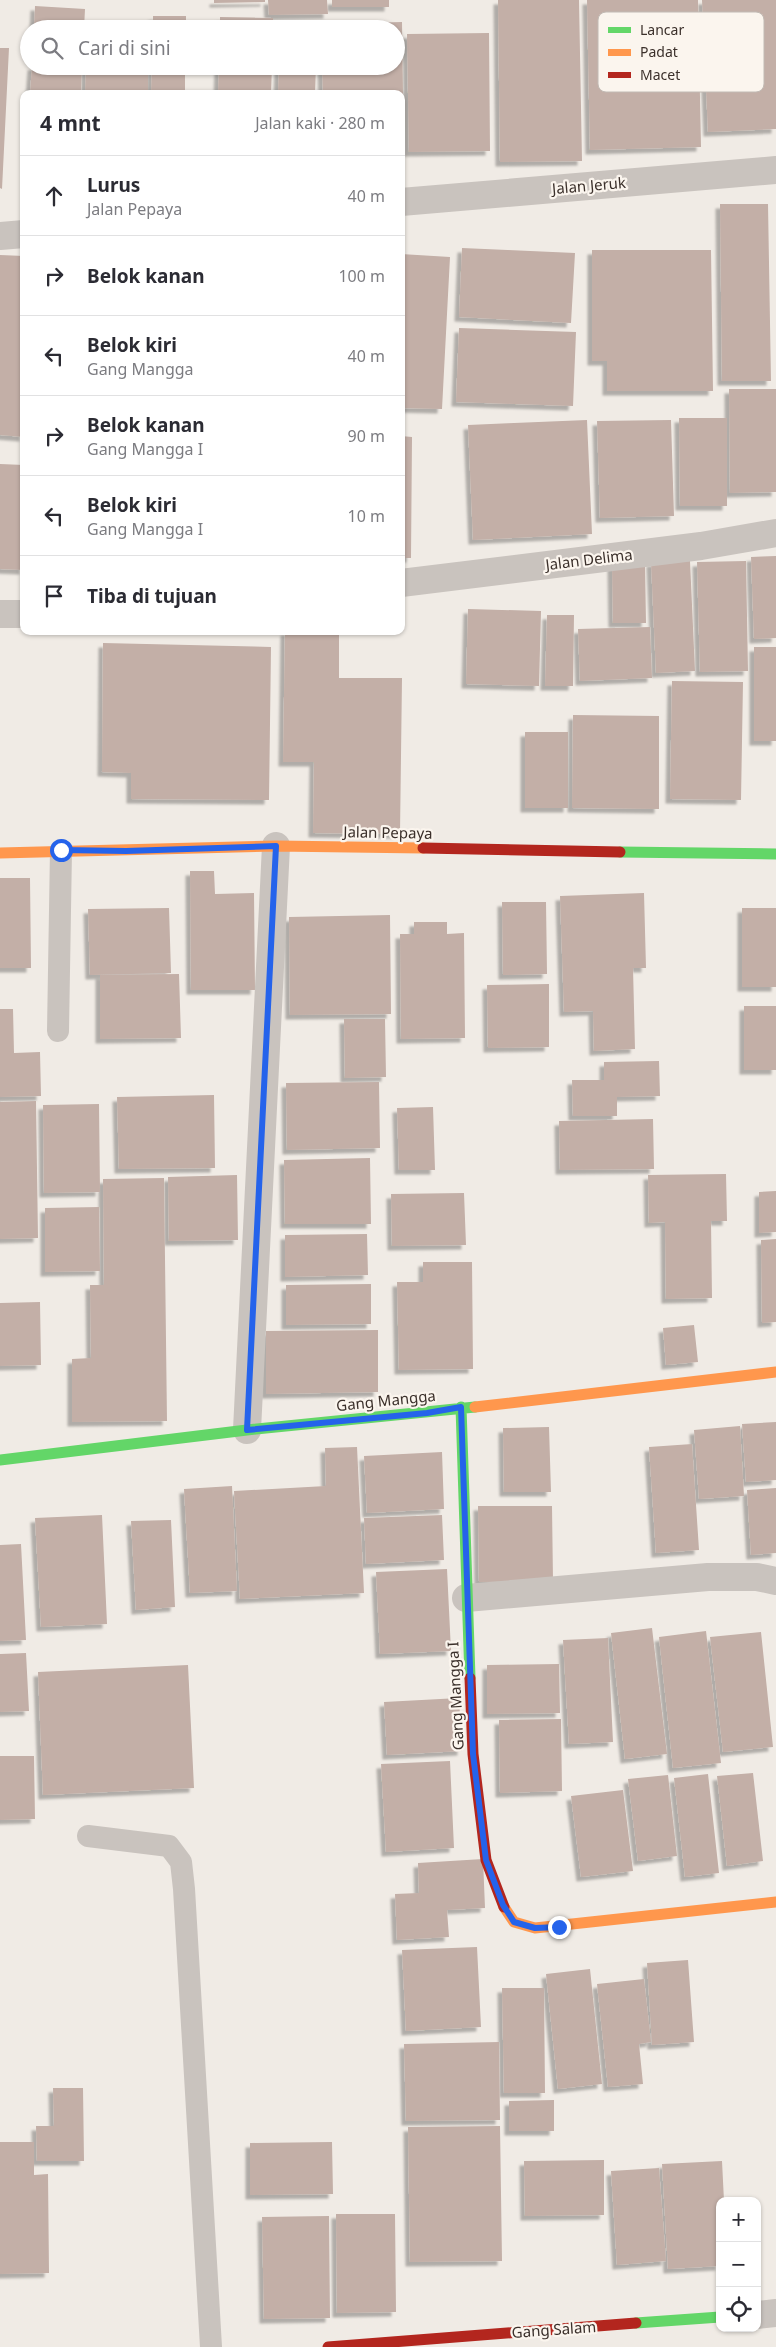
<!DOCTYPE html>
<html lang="id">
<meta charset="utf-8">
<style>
body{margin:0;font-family:"Noto Sans",sans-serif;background:#f7f7f7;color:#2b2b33}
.controls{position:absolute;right:15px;bottom:15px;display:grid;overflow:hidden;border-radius:10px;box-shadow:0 1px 4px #0004}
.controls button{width:45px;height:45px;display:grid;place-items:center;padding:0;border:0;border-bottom:1px solid #e1e1e2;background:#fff;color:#2b2b33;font:25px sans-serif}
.stop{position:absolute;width:15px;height:15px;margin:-11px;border:4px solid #2563eb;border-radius:50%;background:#fff}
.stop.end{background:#2563eb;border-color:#fff;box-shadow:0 1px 5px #0008}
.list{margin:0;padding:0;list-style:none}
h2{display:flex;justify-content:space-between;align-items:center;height:65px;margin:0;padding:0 20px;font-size:21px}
h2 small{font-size:16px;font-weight:400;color:#7c7c81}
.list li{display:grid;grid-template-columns:32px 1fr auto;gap:15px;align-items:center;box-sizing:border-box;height:80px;padding:0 20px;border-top:1px solid #e1e1e2}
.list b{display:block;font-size:19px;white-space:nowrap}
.list p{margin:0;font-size:16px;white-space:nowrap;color:#7c7c81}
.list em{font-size:16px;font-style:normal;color:#7c7c81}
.icon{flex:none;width:28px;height:28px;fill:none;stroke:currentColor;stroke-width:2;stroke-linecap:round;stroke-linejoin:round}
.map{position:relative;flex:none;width:776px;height:2347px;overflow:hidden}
.search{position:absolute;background:#fff;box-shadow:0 1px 4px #0004;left:20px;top:20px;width:385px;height:55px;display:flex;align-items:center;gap:12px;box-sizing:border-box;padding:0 18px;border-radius:28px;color:#7c7c81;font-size:19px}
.panel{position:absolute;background:#fff;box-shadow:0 1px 4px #0004;left:20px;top:90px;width:385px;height:545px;border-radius:10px}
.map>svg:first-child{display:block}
.building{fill:#c3afa7;filter:url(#shadow)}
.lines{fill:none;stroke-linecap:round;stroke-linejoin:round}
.lane{stroke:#c9c3be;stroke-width:22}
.street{stroke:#c9c3be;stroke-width:28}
.fast{stroke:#63d668;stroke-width:11}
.slow{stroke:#ff974d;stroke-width:11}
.jam{stroke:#b3261e;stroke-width:11}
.route{stroke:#2563eb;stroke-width:6}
.labels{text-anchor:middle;stroke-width:4.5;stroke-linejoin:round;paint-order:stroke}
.street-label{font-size:15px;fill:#3b302b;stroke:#fbf5ee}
.key{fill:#fbf5ee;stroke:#c1bab4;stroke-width:1}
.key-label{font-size:14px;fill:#3b302b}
</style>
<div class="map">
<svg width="776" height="2347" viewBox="0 0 776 2347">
<defs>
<filter id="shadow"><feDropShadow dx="-4.5" dy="4.5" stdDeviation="1" flood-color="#0004"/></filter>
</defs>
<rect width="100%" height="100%" fill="#f0ebe5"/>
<!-- building -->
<path class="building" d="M214,0H265V2L214,3Z
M268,0H327L328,14L269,15Z
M332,0H389V7H332Z
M498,0H579L582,161L500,162Z
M587,0H698L701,147L590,150Z
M702,0H776V129L708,132Z
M35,6L85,9L84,29H34Z
M153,16H186V29H153Z
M220,17L273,18V29H220Z
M402,22L403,94H323L322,66H396V29H322V24Z
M280,25L317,26V29H280Z
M489,33L490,151L409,152L407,34Z
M0,48H9L2,189L0,188Z
M32,66H82L81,94H30Z
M86,66H148V94H85Z
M152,66H185V94H151Z
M219,66H272L271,94H218Z
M279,66H316L315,94H278Z
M401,113H403L404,162H401Z
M720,204H768L771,381H722Z
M462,248L575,253L571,323L459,317Z
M592,250H711L713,391H607V361H592Z
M401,254L450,257L442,409L401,408Z
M0,255L24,256V437L0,435Z
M459,328L576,332L573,406L456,402Z
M729,389H776V492L730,493Z
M679,418H727V506H680Z
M587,420L592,534L473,540L468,425Z
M671,420L674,516L600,518L597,421Z
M401,436L412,437L411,558H401Z
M0,464L24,465V570L0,569Z
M776,556V638L754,639L751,557Z
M690,561L695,671L656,673L651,562Z
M746,561L748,671L700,672L697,562Z
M645,564L646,623H613L612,565Z
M468,609L541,611L539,686L466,684Z
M547,615H574L573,686H545Z
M650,627L652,678L580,681L578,629Z
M285,631L339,632V678H402L400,834L313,833L314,762H283Z
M103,643L271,647L269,800L131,799V773L102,772Z
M754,647H776V741H754Z
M672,681L743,682L741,800L670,799Z
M573,715L659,716V809L572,808Z
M525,732H568V808H525Z
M190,871H214L215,894L254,893L255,990H191Z
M0,878H30L31,968H0Z
M644,893L646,968H633L635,1049L594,1051L593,1011L564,1012L560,896Z
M502,902H546L547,974L503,975Z
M169,908L171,973L90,975L88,909Z
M742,908H776V987H742Z
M390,915L391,1014L290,1015L289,917Z
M414,922H447V934L464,933L465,1038L401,1039L400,934H414Z
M179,974L181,1038L100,1039V975Z
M549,984V1047L488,1048L487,985Z
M744,1006H776V1070H744Z
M0,1009H13L14,1053L40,1052L41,1096L0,1097Z
M344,1019H385L386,1077L345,1078Z
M659,1061L660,1096L617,1097V1116H573L572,1080H604V1062Z
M379,1082L380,1148L287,1150L286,1083Z
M214,1095L215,1168L119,1169L117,1097Z
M36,1101L38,1238L0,1239V1102Z
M99,1104L100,1192L44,1193L43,1105Z
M433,1107L435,1170H399L397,1108Z
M653,1119L654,1169L560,1170L559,1121Z
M370,1158L371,1224H285L284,1160Z
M726,1174L727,1221H711L712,1298L666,1299L665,1222L649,1223L648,1175Z
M237,1175L238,1240L169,1241L168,1177Z
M164,1178L167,1421L72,1422V1359L91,1358L90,1285H104L103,1179Z
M776,1191V1232L759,1233V1192Z
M464,1193L466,1245L392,1246L391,1194Z
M99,1207L100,1271L45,1272V1208Z
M367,1234L368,1275L285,1277V1235Z
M776,1239V1322L762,1323L761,1240Z
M423,1262H472L473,1369L399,1370L397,1282H423Z
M371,1284V1324L286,1325V1285Z
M40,1302L41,1365L0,1366V1303Z
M694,1325L698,1362L666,1365L663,1328Z
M378,1330V1392L266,1394V1331Z
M776,1422V1480L746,1482L742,1424Z
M740,1426L744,1496L699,1499L694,1430Z
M549,1427L551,1492H504L503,1428Z
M692,1444L699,1550L656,1553L649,1447Z
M357,1447L364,1593L240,1599L234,1491L326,1486L325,1448Z
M442,1452L444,1509L367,1513L364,1456Z
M232,1486L237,1591L190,1593L184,1489Z
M776,1488V1553L751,1555L747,1490Z
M478,1506H552L553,1581L479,1582Z
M102,1515L107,1624L41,1627L35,1518Z
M442,1515L444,1560L366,1564L364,1518Z
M171,1520L175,1607L136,1610L131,1521Z
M21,1544L26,1640L0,1641V1545Z
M447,1569L451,1651L380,1654L376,1572Z
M652,1628L667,1754L625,1759L611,1633Z
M706,1631L721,1763L673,1768L659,1637Z
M761,1632L773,1747L723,1752L710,1637Z
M608,1638L613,1742L569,1744L563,1640Z
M26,1653L29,1711L0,1712V1654Z
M559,1664L560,1713L487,1714V1665Z
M188,1665L194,1788L43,1795L38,1672Z
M459,1698L462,1751L387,1755L384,1702Z
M561,1719L562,1791L500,1793L499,1720Z
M0,1756H34L35,1819L0,1820Z
M450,1761L454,1848L386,1852L381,1764Z
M753,1773L763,1861L727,1866L717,1776Z
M708,1774L719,1873L685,1877L674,1778Z
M668,1775L677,1856L638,1861L628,1779Z
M623,1790L633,1871L581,1877L571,1796Z
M483,1859L485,1908L447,1910L449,1937L397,1940L395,1894L419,1893L418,1863Z
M477,1947L481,2027L406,2031L402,1950Z
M688,1960L694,2042L652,2045L647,1963Z
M590,1969L602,2084L558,2089L546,1974Z
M644,1979L651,2042L639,2044L643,2084L608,2087L597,1984Z
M502,1988H544L545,2093H504Z
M499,2042L500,2120L406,2121L404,2044Z
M53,2088H83L84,2161H37L36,2126H54Z
M554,2100V2131H509V2101Z
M500,2126L502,2261L410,2262L408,2127Z
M0,2142H34V2175L48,2174L49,2273L0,2274Z
M332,2142L333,2194L250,2195V2143Z
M604,2160V2215L525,2216L524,2161Z
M722,2161L724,2201H720V2266L668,2269L662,2164Z
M659,2168L666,2261L617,2265L611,2171Z
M336,2214H395L396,2312L337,2313Z
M329,2216L330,2318L264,2319L262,2217Z"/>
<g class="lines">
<!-- lane -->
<path class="lane" d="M58,1031L61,850
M88,1836L169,1846L181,1862L184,1889L211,2347"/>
<!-- street -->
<path class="street" d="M401,202L776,170
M0,236L24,234
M401,583L701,546L776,533
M0,614H24
M247,1430L276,846
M466,1598L708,1577H757L776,1581
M757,2315L776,2313"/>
<!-- fast -->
<path class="fast" d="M620,852L776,854
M461,1407L470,1678
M0,1460L247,1430L475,1407
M636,2323L720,2317"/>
<!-- slow -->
<path class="slow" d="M0,853L276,846L423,848
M475,1407L776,1372
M504,1907L514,1922L535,1928L776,1902"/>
<!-- jam -->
<path class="jam" d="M423,848L620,852
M470,1678L473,1754L486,1860L504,1907
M328,2347L636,2323"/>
</g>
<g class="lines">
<!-- route -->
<path class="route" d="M61,850L126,851L276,846L247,1430L427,1413L461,1407L473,1754L486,1860L503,1905L514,1922L535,1928L559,1927"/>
</g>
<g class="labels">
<!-- street labels -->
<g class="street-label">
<text transform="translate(589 186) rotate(-5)" y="5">Jalan Jeruk</text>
<text transform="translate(589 560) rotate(-7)" y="5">Jalan Delima</text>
<text transform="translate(388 833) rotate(1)" y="5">Jalan Pepaya</text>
<text transform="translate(386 1401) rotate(-6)" y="5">Gang Mangga</text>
<text transform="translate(456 1696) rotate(-93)" y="5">Gang Mangga I</text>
<text transform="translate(554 2330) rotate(-4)" y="5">Gang Salam</text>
</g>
</g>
<!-- legend -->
<rect x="598" y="12" width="166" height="80" rx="8" class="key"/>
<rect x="608" y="27" width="23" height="6" fill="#63d668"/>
<rect x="608" y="49" width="23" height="7" fill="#ff974d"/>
<rect x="608" y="72" width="23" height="6" fill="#b3261e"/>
<g class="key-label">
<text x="640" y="35">Lancar</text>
<text x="640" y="57">Padat</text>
<text x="640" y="80">Macet</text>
</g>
</svg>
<div class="controls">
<button>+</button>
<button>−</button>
<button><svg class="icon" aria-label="locate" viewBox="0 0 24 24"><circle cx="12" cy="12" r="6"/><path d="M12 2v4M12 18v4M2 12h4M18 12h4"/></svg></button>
</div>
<div class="stop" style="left:61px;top:850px"></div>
<div class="stop end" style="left:559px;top:1927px"></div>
<div class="search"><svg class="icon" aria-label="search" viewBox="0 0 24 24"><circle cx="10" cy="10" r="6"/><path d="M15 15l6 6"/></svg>Cari di sini</div>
<section class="panel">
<h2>4 mnt<small>Jalan kaki · 280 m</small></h2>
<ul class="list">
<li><svg class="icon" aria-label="ahead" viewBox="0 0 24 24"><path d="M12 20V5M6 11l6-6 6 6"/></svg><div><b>Lurus</b><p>Jalan Pepaya</p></div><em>40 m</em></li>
<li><svg class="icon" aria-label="right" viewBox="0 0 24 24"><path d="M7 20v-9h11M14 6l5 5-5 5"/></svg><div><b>Belok kanan</b></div><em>100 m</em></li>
<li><svg class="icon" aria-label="left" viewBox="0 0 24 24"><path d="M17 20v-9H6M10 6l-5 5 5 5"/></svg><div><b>Belok kiri</b><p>Gang Mangga</p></div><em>40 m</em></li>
<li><svg class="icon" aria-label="right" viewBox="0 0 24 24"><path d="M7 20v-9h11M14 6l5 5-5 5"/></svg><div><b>Belok kanan</b><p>Gang Mangga I</p></div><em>90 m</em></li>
<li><svg class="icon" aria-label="left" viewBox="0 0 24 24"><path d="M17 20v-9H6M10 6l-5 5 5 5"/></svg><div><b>Belok kiri</b><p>Gang Mangga I</p></div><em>10 m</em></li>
<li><svg class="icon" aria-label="arrive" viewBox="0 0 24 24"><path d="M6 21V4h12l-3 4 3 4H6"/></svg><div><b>Tiba di tujuan</b></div></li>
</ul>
</section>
</div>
